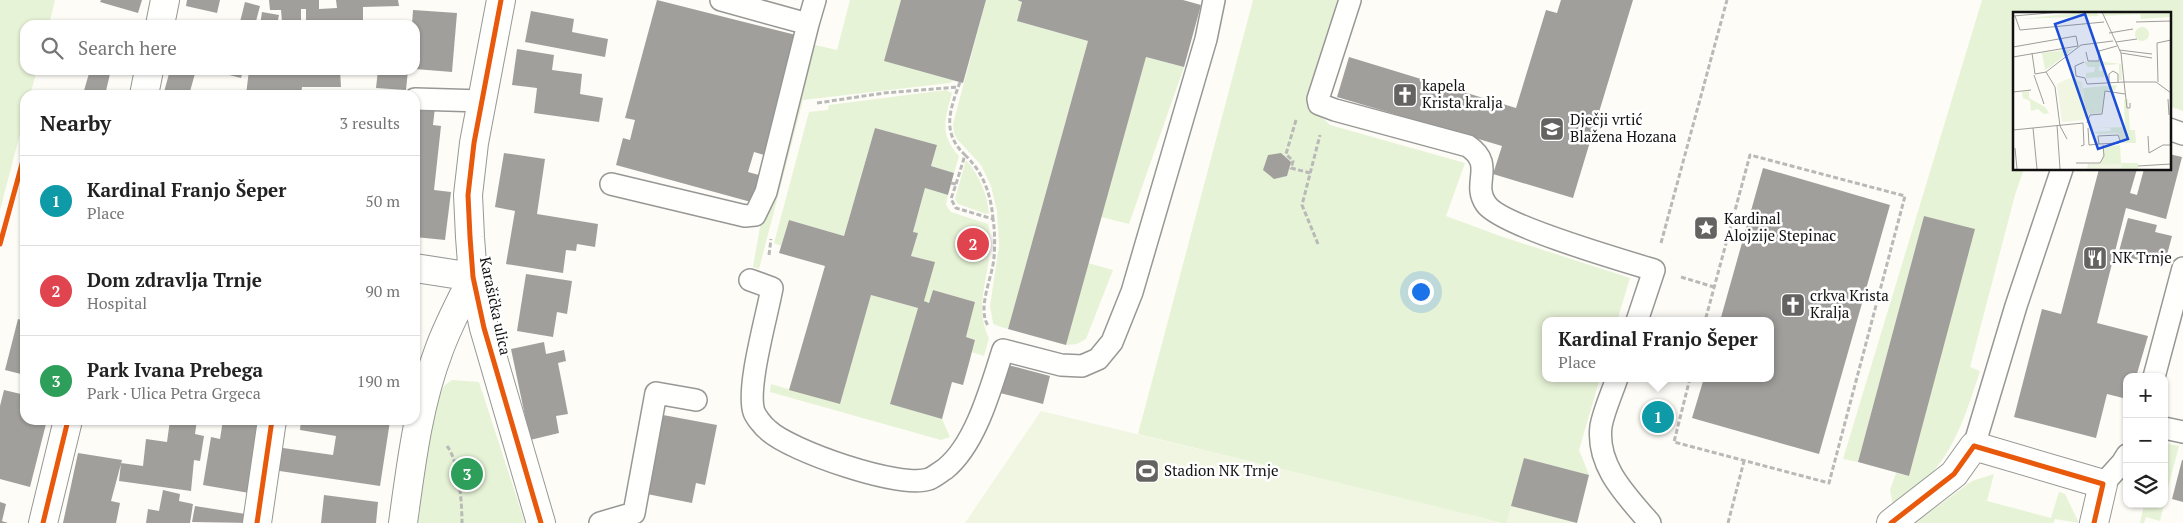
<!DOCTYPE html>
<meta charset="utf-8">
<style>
body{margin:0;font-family:"PT Serif",serif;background:#f6f6f6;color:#222}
.controls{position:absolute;right:15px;bottom:15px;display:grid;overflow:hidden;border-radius:10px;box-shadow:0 1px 4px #0004}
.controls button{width:45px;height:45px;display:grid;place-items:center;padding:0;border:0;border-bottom:1px solid #e0e0e0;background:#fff;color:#222;font:25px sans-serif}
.you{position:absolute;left:1420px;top:291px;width:18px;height:18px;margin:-12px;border:4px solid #fff;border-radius:50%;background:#1a73e8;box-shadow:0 0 0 8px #1a73e833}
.badge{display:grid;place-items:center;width:32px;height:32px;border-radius:50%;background:#d93025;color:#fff;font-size:16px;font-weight:700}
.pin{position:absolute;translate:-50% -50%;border:2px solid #fff;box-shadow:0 1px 5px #0006}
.popup{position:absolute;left:1542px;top:317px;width:232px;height:65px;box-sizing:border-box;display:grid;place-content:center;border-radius:10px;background:#fff;filter:drop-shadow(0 1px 4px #0005);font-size:16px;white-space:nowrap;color:#767676}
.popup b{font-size:19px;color:#222}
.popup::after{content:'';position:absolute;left:50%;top:100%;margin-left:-10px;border:10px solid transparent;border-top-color:#fff}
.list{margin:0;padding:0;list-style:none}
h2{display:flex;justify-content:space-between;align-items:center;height:65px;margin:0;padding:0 20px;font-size:21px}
h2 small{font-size:16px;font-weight:400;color:#767676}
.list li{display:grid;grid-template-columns:32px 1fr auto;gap:15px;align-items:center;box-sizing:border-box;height:90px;padding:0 20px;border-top:1px solid #e0e0e0}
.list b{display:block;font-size:19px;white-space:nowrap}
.list p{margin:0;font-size:16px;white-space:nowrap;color:#767676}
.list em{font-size:16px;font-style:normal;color:#767676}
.icon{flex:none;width:28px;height:28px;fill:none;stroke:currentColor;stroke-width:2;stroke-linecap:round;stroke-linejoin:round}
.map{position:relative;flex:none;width:2183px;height:523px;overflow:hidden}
.search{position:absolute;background:#fff;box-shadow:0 1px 4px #0004;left:20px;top:20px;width:400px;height:55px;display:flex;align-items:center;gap:12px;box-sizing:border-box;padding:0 18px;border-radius:15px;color:#767676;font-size:19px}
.panel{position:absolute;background:#fff;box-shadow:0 1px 4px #0004;left:20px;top:90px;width:400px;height:335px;border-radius:15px}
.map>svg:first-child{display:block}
.green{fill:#e7f3d7}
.pitch{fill:#f0f6e1}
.building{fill:#a19f9c}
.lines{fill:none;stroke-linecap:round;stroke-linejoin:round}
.service-casing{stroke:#979795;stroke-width:24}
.minor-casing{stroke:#979795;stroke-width:30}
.path{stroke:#b9b9b8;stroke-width:3;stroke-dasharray:5 2.5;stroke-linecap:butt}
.service{stroke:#fffffe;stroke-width:21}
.minor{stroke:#fffffe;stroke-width:28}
.cycleway-casing{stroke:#fff;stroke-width:8}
.cycleway{stroke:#e8590c;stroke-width:5}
.labels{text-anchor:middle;stroke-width:5;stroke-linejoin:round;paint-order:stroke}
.poi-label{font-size:15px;fill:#111;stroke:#fff;text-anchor:start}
.street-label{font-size:15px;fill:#111;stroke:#fff}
.inset-road{fill:none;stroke:#9f9e9b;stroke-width:1}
.view{fill:#1d4ed8;fill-opacity:0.15;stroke:#1d4ed8;stroke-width:2.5}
.inset-edge{fill:none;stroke:#111;stroke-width:2.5}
</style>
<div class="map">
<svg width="2183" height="523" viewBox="0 0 2183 523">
<rect width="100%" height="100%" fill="#fdfcf7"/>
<!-- green -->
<path class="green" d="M0,0H55L49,25H25V70H37L30,95H25V115L0,210Z
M850,0H901L885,61L954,80L950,83L803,100L759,269L753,267L761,221L811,44L837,50Z
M986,0H1015L1022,2L1017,21L1088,41L1008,329L995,325L993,323L990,306L999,246L997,211L991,186L981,165L957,139L954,133L953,124Z
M1253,0H1337L1311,91L1309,105L1330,125L1465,163L1446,216L1500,236L1630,278L1617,321H1546V378H1600L1579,450L1589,475L1524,458L1507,523H1502L1138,434Z
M1982,0H2183V111L2169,106V14H2014V169H2024L2015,195L1970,367L1980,371C1968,408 1956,448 1929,476C1919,487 1905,496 1893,506L1890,490L1896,473L1909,476L1974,229L1924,216L1858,462L1843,459Z
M1146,57L1184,67L1129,224L1101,217Z
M946,90L952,93C945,119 939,134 959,156L954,173L931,166L937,145L875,128L844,236L789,220L781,246L774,243L809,112L828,110L829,105Z
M966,160C979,175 987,193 989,213L986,214L958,204L955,199Z
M925,188L948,195L946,205L951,212L988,224C998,263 970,300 989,338L984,356L971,352L975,340L966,337L975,302L933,290L929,303L924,301L934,262L911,256L917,233L913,232Z
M1088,263L1113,270L1086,339L1077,344L1066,345Z
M871,295L918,308L891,404L942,419L950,437L941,440L770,392L771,384L840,404Z
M452,380L479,382L525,523H418L430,433L439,394L445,385Z
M2164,443L2179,446L2164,503Z
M1994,474L1987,501L2051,518L2059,492L2065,494L2079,523L2055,519L2053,523H1915L1972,481Z
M2144,504H2164L2160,521L2146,517L2144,523H2140Z"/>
<!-- pitch -->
<path class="pitch" d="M1041,411L1480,517L1502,523H965Z
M1524,458L1589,475L1577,523H1507Z"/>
<!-- building -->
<path class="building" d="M101,0H142L138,13L100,2Z
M187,0H220L217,13L186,6Z
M269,0H319V9L337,8L336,0H398L399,6L363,7V25H306V9H301V21L282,22L281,10H270Z
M657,0L796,35L764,155L754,152L748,172L759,175L751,202L616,165L623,138L630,140L635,120L625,118Z
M901,0H986L963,83L884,61Z
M1017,0H1183L1201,5L1184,67L1146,57L1066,345L1008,329L1088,41L1017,21L1022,2Z
M1561,0H1633L1573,198L1493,174L1502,146L1337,97L1349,57L1516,108L1546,10L1557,13Z
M245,2L260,6L255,25L240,22Z
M413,10L457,13L452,72L415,69V25H412Z
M531,11L574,19L572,32L608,39L605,57L525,42Z
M262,12L279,15L277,25H260Z
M517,49L554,55L552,70L582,74L580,94L603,98L599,122L534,113L537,88L512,85Z
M90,70L110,74L105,95H73L74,92L83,94Z
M170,70H196L189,95L164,92Z
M210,70H243L241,78Z
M249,70H340L341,87H302L301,95H246Z
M378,70H408L406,90L376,88Z
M415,107H435L433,125L441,126L434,190L451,192L445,240L415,237Z
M875,128L937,145L931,166L954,173L948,195L925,188L913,232L918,233L911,256L935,262L924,301L929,303L933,290L975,302L966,337L975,340L969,363L963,385L952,382L942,419L890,404L918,308L871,295L840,404L789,390L825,266L779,253L789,220L844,236Z
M504,153L545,159L537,214L598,224L595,247L577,244L576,251L566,250L563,273L506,264L515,211L495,207Z
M1281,153L1291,162L1287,176L1274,179L1263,170L1268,155Z
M2169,154L2182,157L2166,219L2126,208L2097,323L2148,336L2136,377H2127V399L2107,394L2096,438L2014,417L2042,309L2061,314L2099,169H2137L2130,193L2137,195L2144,169H2169Z
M1763,168L1890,205L1819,454L1692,418L1704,378H1770V321H1720Z
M1924,216L1975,229L1909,476L1858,462Z
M2128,218L2157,225L2155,232L2172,236L2164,266L2118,255Z
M24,269H25V285L20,284Z
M526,274L572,281L567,314L557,312L553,337L517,331Z
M18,319L25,321V375L5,370Z
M544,342L546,354L564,350L566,361L558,363L568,414L556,416L559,433L530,440L511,349Z
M1008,365L1050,376L1043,404L1000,393Z
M4,390L25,395V420H47L30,487L0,479V406Z
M663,415L717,425L705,485L696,483L692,503L647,494Z
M170,420H197L195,434L204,436L200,461L194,460L191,491L119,481L121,463L143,466L146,439L167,442Z
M223,420H269L255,494L203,485L211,437L220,439Z
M301,420L390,421L380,486L273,470L276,447L333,455L336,436L300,430Z
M78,453L122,460L111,501L120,503L116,523H63Z
M1524,458L1589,475L1577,523L1511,506Z
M2182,460H2183V502L2172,499Z
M163,490L180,494L179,501L193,504L190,523H146L148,509L159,511Z
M324,495L378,502L376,523H321Z
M0,502L6,504L2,521L8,523H0Z
M195,506L252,515L250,523L192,522Z"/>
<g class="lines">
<defs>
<path id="service" d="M1350,0L1318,99L1319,104L1335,110L1468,146C1496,165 1471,183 1486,204C1500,225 1624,261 1654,270L1637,321
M808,24L815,0
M415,99L482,101
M2169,129L2183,134
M611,184L745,216L755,215L766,192L808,24L721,0
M750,280L772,288C767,316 746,388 754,412C756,417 763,426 768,430C790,451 900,489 929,479C934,477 940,472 945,469C976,444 991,387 1003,350L1061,365L1082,366L1098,359L1112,342L1132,292L1206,39L1214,0
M2154,377L2183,268
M1617,378C1612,393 1604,410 1601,426C1596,466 1626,495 1650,523
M2164,428L2183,432
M1974,446L2016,306L2062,169
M2103,484L2122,463L2127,455
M600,523L634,513L656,393L696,400"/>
<path id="minor" d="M501,0L474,143L468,195L470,237L473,277L484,328L541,523
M160,25L165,0
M144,95L149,70
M415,268L473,277
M43,523L68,420
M257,523L272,420
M403,523C411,465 418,405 439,350C448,325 461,301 473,277
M1891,523L1954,474L1974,446L2103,484L2094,523"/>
</defs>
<!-- service casing -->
<use href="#service" class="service-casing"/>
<!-- minor casing -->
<use href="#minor" class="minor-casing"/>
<!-- path -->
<path class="path" d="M960,82C950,110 941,132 965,155
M817,103L884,93L958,87
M1296,120L1286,154L1293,161L1291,168L1310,173
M951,183L956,184L951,199L956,208L993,219C995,232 995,245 994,258C992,279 977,307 988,326
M956,184L965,155C983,172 991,194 993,219
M1661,243L1727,0
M1318,244L1302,205L1320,135
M769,255L771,239
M1681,277L1714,287
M1690,378L1674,442L1829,483L1905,196L1750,155L1705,321
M447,446C459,461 462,503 462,523
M1728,523L1744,461"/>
<!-- service -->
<use href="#service" class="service"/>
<!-- minor -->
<use href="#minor" class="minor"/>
<defs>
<path id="cycleway" d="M501,0L474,143L468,195L470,237L473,277L484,328L541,523
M0,244L25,153
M43,523L68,420
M257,523L272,420
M1891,523L1954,474L1974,446L2103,484L2094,523"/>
</defs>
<!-- cycleway casing -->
<use href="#cycleway" class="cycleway-casing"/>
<!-- cycleway -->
<use href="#cycleway" class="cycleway"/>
</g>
<!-- icons -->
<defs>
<symbol id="church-square" viewBox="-11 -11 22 22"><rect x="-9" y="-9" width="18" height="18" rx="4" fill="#646362" stroke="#fff"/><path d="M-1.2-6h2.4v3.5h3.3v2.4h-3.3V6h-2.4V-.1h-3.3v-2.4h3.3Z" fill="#fff"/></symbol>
<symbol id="school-square" viewBox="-11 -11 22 22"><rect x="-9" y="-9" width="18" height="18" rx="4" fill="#646362" stroke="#fff"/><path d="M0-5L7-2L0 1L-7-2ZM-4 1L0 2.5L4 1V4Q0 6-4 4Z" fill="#fff"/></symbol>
<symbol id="sight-square" viewBox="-11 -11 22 22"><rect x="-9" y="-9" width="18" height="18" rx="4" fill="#646362" stroke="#fff"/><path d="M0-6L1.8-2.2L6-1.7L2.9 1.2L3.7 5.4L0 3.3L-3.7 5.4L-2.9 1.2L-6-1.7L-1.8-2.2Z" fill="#fff"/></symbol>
<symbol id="restaurant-square" viewBox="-11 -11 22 22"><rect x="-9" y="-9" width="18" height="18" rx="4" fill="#646362" stroke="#fff"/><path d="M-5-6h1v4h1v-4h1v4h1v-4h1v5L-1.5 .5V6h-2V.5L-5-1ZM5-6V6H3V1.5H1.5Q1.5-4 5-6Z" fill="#fff"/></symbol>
<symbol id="stadium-square" viewBox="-11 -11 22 22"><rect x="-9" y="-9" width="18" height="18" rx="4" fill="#646362" stroke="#fff"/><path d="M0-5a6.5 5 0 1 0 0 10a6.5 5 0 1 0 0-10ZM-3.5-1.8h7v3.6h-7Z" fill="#fff"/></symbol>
</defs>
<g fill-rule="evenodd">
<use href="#church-square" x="1391" y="81" width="28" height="28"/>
<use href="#school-square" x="1538" y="115" width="28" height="28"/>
<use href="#sight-square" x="1692" y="214" width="28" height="28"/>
<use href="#restaurant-square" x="2081" y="244" width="28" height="28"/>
<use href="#church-square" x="1779" y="291" width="28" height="28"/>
<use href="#stadium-square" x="1133" y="457" width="28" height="28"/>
</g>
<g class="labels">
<!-- poi labels -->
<g class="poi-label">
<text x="1422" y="91">kapela<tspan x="1422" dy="17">Krista kralja</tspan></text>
<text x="1570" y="125">Dječji vrtić<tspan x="1570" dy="17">Blažena Hozana</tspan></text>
<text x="1724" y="224">Kardinal<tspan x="1724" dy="17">Alojzije Stepinac</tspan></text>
<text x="2112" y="263">NK Trnje</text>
<text x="1810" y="301">crkva Krista<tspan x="1810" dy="17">Kralja</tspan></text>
<text x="1164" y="476">Stadion NK Trnje</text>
</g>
<!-- street labels -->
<g class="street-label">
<text transform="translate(495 306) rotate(78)" y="5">Karašička ulica</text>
</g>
</g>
<!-- overview -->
<g transform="translate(2013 12)">
<rect width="158" height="158" fill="#fdfcf7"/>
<path d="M70,0H83L86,4L7,7ZM91,0H157V5L128,7L127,2L91,4ZM122 22a7 7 0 1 1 14 0a7 7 0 1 1-14 0ZM60,37L37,55L32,58L29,41ZM85,49L108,52L109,68H106V52L86,54V59L92,58L91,65L73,66V61L81,60L82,55H75L71,50ZM104,73L102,78L92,79L88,101L76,102L72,98L70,76ZM16,79V86L32,95L36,101L31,102L25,97L18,99L17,89L10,86L9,80ZM115,87L117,118H122L123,131H109L105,121L86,122L80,120L98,119L97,116H82L112,115L111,88ZM107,133L108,151H125V157H74L75,152H87L92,135Z" fill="#e7f3d7"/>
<path d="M57,66L69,70L72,98H76V102L71,108L49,110L44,72ZM109,152V157H76V153Z" fill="#f0f6e1"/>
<path class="inset-road" d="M89,0L108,41L111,70H143L158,81M0,4L48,0M2,4L7,18L91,10M123,10L158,9M96,21L120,17M103,30L124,27M0,35L63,24L65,34M106,38L139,42M73,40L75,49H86V39L104,34M19,41L22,62M108,41L139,46M0,45L65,34M71,50L62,54L63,64L72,66L74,72L111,70L114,96H117V91M33,60L42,75L47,114L54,127M22,62L33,60L68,33L100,29M21,63L31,92M145,70L144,31L158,28M96,71V62L100,59L105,62V71M0,80L18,78M155,87L156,103M74,111L77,103L89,102L92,79L112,82M44,113L47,157M20,116L24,157M75,116L76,133L86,132L85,124M0,118L70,111M85,124L105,123L107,128L106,131L86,132M135,124L136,141L150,133H158M68,134L71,133L70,111M2,136L4,157M63,151H87L91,144L90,133M125,154L158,152"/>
<path class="view" d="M72,2L115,127L85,137L42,12Z"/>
<rect width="158" height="158" class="inset-edge"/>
</g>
</svg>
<div class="controls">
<button>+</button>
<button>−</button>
<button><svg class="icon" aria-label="layers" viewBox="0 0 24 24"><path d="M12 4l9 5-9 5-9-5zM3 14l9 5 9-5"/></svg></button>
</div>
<div class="you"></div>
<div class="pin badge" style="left:1658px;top:417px;background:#0f9aa8">1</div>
<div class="popup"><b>Kardinal Franjo Šeper</b>Place</div>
<div class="pin badge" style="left:973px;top:244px;background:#e0444e">2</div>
<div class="pin badge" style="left:467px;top:474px;background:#2e9e5b">3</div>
<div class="search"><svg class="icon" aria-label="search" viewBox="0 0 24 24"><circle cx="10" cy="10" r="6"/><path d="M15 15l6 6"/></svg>Search here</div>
<section class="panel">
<h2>Nearby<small>3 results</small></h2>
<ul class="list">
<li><span class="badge" style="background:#0f9aa8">1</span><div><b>Kardinal Franjo Šeper</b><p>Place</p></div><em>50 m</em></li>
<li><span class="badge" style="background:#e0444e">2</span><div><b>Dom zdravlja Trnje</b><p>Hospital</p></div><em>90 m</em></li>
<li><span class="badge" style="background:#2e9e5b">3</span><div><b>Park Ivana Prebega</b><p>Park · Ulica Petra Grgeca</p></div><em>190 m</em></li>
</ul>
</section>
</div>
